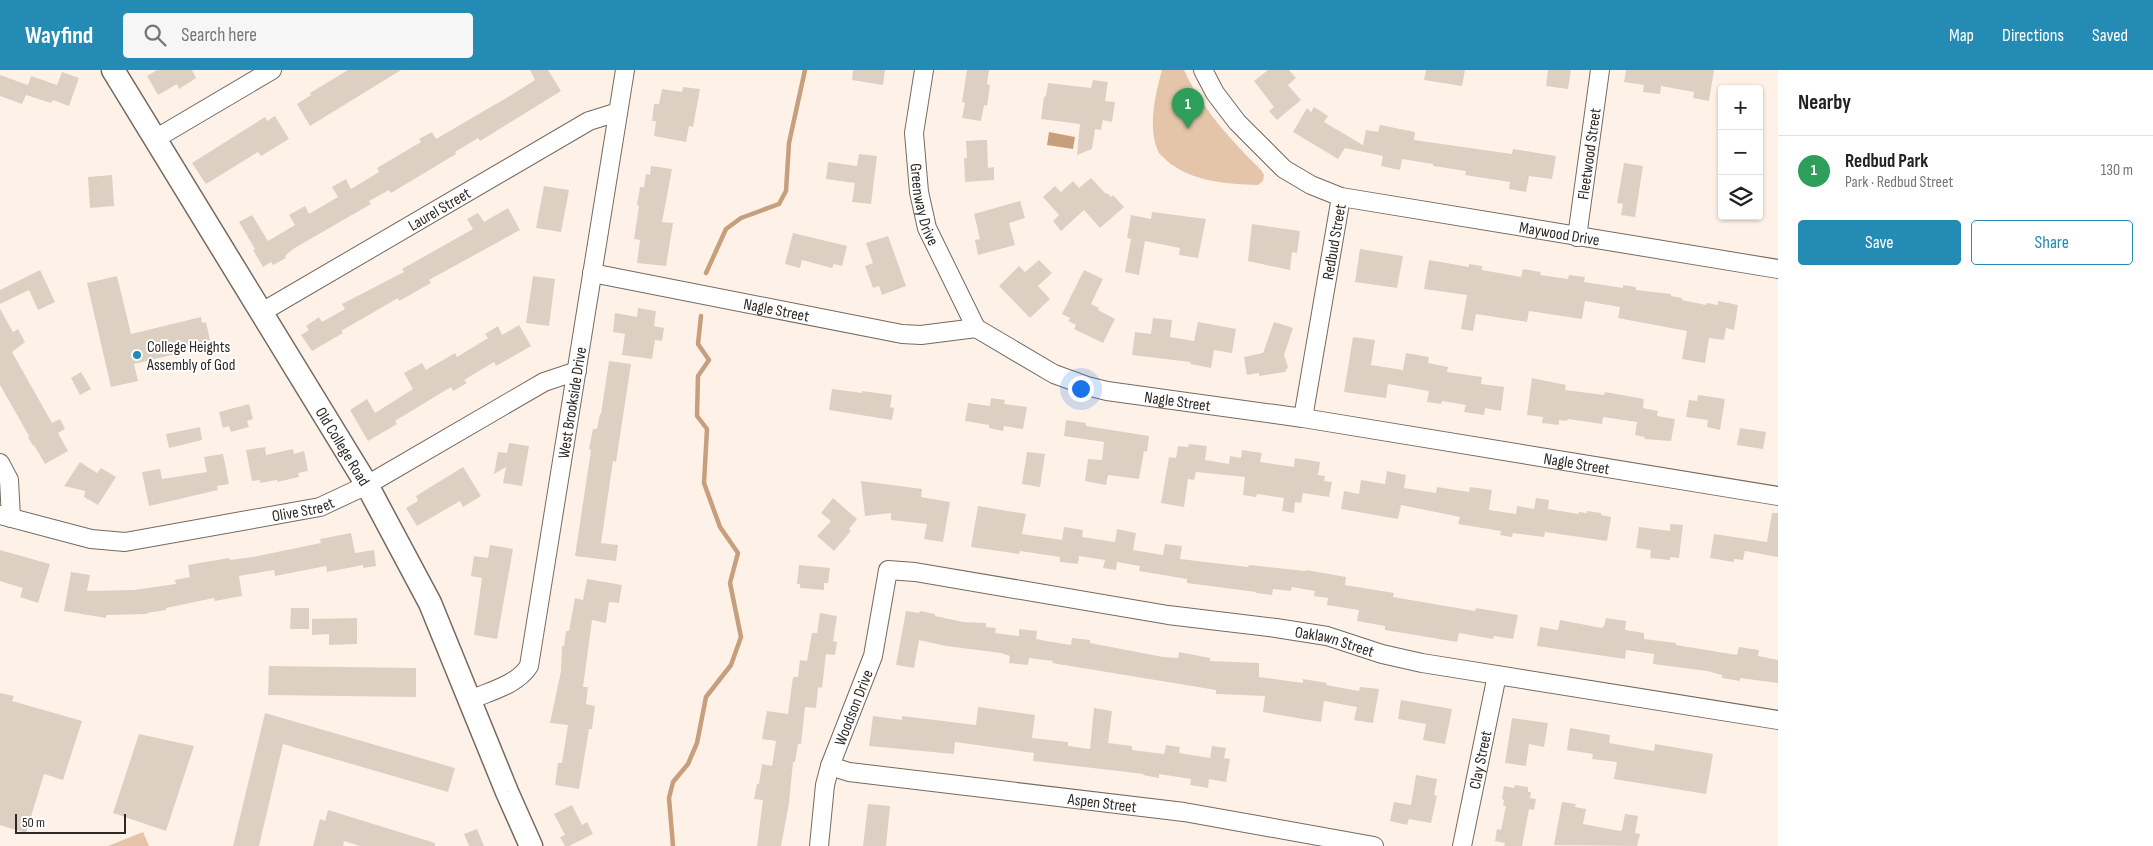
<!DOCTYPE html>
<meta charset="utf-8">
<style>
body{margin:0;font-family:"Sofia Sans Condensed",sans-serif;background:#f6f6f6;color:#222}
.controls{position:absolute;right:15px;top:15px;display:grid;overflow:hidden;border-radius:5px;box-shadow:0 1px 4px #0004}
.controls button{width:45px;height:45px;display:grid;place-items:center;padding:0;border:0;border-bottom:1px solid #e0e0e0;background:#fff;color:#222;font:25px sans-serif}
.scale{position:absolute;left:15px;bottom:12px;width:111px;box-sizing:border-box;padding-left:5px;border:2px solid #2f2925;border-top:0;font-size:14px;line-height:18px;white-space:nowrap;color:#2f2925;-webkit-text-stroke:4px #fff;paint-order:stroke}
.you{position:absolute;left:1080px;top:318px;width:18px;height:18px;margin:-12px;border:4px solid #fff;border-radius:50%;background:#1a73e8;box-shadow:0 0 0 8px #1a73e833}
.badge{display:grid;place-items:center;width:32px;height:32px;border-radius:50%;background:#248bb4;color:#fff;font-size:16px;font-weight:700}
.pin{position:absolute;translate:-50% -41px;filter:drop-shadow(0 1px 2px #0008)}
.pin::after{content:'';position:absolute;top:26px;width:18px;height:15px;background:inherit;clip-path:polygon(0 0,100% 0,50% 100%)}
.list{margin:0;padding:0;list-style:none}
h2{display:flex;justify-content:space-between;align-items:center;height:65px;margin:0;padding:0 20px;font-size:21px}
h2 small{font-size:16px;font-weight:400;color:#767676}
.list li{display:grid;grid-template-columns:32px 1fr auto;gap:15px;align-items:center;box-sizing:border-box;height:70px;padding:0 20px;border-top:1px solid #e0e0e0}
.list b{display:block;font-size:19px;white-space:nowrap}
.list p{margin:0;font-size:16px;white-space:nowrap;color:#767676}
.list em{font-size:16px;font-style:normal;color:#767676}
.actions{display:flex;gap:10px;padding:15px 20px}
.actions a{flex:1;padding:11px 0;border:1px solid #248bb4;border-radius:5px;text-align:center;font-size:18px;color:#248bb4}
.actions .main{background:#248bb4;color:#fff}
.icon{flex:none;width:28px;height:28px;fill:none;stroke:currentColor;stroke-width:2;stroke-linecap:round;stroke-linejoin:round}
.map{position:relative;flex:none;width:1778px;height:776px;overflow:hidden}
header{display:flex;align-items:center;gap:30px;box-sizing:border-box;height:70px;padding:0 25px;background:#248bb4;color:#fff}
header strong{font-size:24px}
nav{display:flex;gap:28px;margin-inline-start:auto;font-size:18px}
.search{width:350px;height:45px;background:#f6f6f6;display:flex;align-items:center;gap:12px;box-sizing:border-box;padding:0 18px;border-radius:5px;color:#767676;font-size:19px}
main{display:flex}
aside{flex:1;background:#fff}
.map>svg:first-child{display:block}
.green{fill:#e5c5aa}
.water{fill:#c79f7d}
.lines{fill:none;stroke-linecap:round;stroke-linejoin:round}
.stream{stroke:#c79f7d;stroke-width:4.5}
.building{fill:#decfc3}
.minor-casing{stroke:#76695e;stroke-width:20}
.tertiary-casing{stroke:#76695e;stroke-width:25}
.minor{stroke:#fff;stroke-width:18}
.tertiary{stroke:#fff;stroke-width:22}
.poi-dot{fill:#248bb4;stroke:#fff;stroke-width:2}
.labels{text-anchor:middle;stroke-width:4;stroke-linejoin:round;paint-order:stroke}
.street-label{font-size:16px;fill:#2f2925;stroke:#fff}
.poi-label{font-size:16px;fill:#2f2925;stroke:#fff;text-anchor:start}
</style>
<header>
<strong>Wayfind</strong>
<div class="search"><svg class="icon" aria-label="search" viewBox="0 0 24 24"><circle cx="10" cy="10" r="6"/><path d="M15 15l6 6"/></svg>Search here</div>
<nav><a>Map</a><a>Directions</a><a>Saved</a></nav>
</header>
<main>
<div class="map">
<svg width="1778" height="776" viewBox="0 0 1778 776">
<rect width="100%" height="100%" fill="#fef2e8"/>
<!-- green -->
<path class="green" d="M1162,0H1184C1202,39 1231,70 1261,100L1264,105L1263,111L1258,115C1226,114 1193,112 1167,91C1165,88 1161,86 1159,83C1147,59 1155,25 1162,0Z
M143,762L149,776H108Z"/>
<!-- water -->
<path class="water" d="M1049,62L1075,67L1073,79L1047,75Z"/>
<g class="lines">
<!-- stream -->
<path class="stream" d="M706,203L726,159L741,148L779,134L786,121L789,73L805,0
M673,776L669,728L673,712L688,694L697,673L706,627L731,595L741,567L730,513L738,483L720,457L704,413L707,359L697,346L698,306L709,290L698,274L701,246"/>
</g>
<!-- building -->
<path class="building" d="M157,0H192L196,8L179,19L177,14L158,25L147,6Z
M348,0H401L310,56L297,34L311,25L310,23Z
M530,0H548L561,21L480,71L478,68L455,82L456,84L391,123L389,120L369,131L371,134L293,179L285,186L286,188L273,195L271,192L263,197L253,180L255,179L239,152L252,145L268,171L295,155L289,145L305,136L309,144L338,127L332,117L346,109L351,119L379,102L377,98L421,72L419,69L432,62L436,69L513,24L535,10Z
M853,0H885L883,15L852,10Z
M967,0H989L987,14L990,15L987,36L984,35L981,51L962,48L965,33L962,32Z
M1268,0H1289L1296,8L1288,15L1301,30L1277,50L1269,41L1274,37L1254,11Z
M1426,0H1465L1462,16L1424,10Z
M1548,0H1571L1568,19L1546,16Z
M1626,0H1714L1709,31L1693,28L1694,22L1661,16L1660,24L1643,22L1644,15L1624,12Z
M62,2L79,8L69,36L53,30L51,33L26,25L22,34L0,26V5L28,15L31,6L57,15Z
M1093,10L1108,12L1105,31L1115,32L1112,52L1103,50L1101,60L1095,59L1092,79L1077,85L1080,54L1041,49L1044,27L1046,26L1048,13L1091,18Z
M683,17L700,19L693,57L689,56L686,72L654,66L656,51H652L654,34H659L662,19L682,22Z
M1314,37L1328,46L1324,52L1363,75L1366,60L1378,62L1380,55L1415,62L1414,70L1512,84L1513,79L1556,86L1552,109L1529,106L1526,122L1509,119L1510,112L1465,105L1466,101L1433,96V94L1402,89L1400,100L1381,96L1383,86L1345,78L1338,89L1293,62L1307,38L1311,42Z
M275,46L289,69L261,86L258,82L206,114L192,93L265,47L267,51Z
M981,70H987L988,98L994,97V110L965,112L964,88H967L966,71Z
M859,84L877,86L871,134L852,132L855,113L826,109L828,92L857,96Z
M1624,93L1643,96L1635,147L1621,145L1623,134L1617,133Z
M651,96L672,99L662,152L673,153L666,196L637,193L640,170L634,169L639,136L637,135L640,117H644L646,104L650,105Z
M112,105L114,136L90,138L88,107Z
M1091,108L1106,124L1107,123L1111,127L1113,125L1124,137L1100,158L1084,140L1061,161L1053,151L1059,145L1043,127L1055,116L1061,122L1073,111L1079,118Z
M544,116L569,120L561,162L536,158Z
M1020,131L1025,148L1009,153L1015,175L978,185L975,170L980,169L974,144Z
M508,138L520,160L429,210L431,213L399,231L398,228L341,261L343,263L312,281L301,265L309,260L306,256L319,247L322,252L345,239L342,234L404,202L402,199L473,159L467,149L478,143L484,152Z
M1152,142L1206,149L1198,188L1179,185L1180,178L1145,171L1139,205L1125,202L1131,169L1127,168L1131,145L1151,149Z
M1252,154L1300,161L1297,183L1292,182L1290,200L1248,191Z
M793,163L847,176L842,196L834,194L832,198L802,190L800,198L785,194Z
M888,166L906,216L882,225L879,216L873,218L865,196L873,193L866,173Z
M1360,179L1403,186L1397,218L1355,212Z
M1039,190L1052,203L1038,216L1050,229L1030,248L999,216L1019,196L1025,202Z
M1429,190L1469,197V194L1482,196V200L1521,207L1523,199L1541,202L1540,205L1568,209L1569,205L1585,207L1584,212L1623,218V215L1636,217V220L1671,224V226L1682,228V230L1706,235L1707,233L1718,235V231L1738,235L1734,260L1726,258L1724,270L1709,268L1705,293L1682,289L1687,261L1618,248L1620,237L1585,231L1582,249L1529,241L1527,252L1476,244L1473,261L1461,259L1467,225L1424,219Z
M40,200L55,232L38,240L29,220L0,234V220Z
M1084,200L1103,209L1091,234L1099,238L1098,240L1115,249L1103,273L1074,259L1076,255L1068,251L1070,248L1062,244Z
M117,206L131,264L201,247L202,253L206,252L210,270L206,271L207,275L187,279L188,281L134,294L138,311L111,317L87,213Z
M533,206L555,209L549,256L526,253Z
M638,238L656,241L654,256L664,258L662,271L655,270L652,289L622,285L625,264L613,262L615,243L637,247Z
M0,239L13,262L18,259L25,272L12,282L52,353L60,349L65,359L58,363L68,381L45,394L34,375L33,376L28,367L29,366L0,315Z
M1153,248L1172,250L1170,267L1194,271L1198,252L1236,259L1232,283L1214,280L1211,298L1190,294L1191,292L1132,285L1135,262L1151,264Z
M1274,252L1293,258L1284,285L1288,297L1285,302L1259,306V303L1247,305L1244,287L1263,283Z
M519,255L531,276L496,296L494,292L464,310L467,313L453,321L451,317L395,351L397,354L368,371L350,340L367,329L375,343L413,319L404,303L422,293L426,300L455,283L457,287L488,268L485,264L498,256L502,265Z
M1353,267L1375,270L1371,295L1403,300L1406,283L1429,287L1428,293L1448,297L1447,302L1482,307L1481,314L1504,317L1501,341L1485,338L1484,345L1464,342L1466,335L1442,331L1441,334L1427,332L1429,321L1388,314L1386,328L1344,322Z
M609,291L631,294L616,392L613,391L601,473L618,475L616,491L575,486L591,380L589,379L593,359H597L600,344H601Z
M81,302L91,319L80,325L71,308Z
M1532,308L1566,315L1565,320L1604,325L1605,322L1644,329L1643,338L1658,341L1657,346L1675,349L1671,371L1644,369L1645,367L1635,365L1637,352L1603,347L1602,354L1568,349L1567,351L1559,350V355L1542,353L1543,347L1527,345Z
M832,319L862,323V321L892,325L890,337L894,338L892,350L829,340Z
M1698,325L1725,329L1720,360L1707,357L1708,350L1686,347L1689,330L1697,331Z
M991,328L1005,330L1004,334L1027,337L1023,359L1004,356L1003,361L989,358V355L965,351L968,333L990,336Z
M249,334L253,349L247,351L249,357L231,362L229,356L223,358L219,342Z
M1066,350L1086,353V356L1149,366L1147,382L1144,381L1139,409L1108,405L1106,415L1085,411L1088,389L1102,390L1104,372L1064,366Z
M200,357L202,370L169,378L166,364Z
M1740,358L1766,362L1763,379L1737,375Z
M509,373L529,376L522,416L503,413L506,397L494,404L498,382L507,383Z
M1189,374L1207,376L1205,390L1229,394L1230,386L1241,388L1242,380L1262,383L1260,392L1294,397L1295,388L1320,392L1318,405L1325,406L1324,411L1332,412L1329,427L1303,423L1301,433L1295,432L1294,443L1282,441L1284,428L1257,424L1256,427L1243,425L1245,407L1196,402L1194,410L1188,409L1184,437L1161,433L1169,387L1176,388L1178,376L1188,377Z
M265,377L266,385L293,379L294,384L304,381L308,401L298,403L299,407L277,412V410L260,413V410L252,411L246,380Z
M1027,382L1045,384L1040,417L1022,414Z
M223,384L229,414L217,416L218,420L149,436L142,402L160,399L162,409L207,402L204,387Z
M80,392L97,403L101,398L116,407L98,435L84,427L85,421L64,416Z
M463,397L481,426L463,437L460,431L417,456L406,438L418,431L416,426Z
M1387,401L1406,405L1404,418L1436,423L1437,417L1469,422L1470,417L1492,420L1489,440L1516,444L1517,436L1534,439L1536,428L1549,430L1548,439L1579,444V442L1587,443V441L1601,443V445L1611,447L1607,471L1545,462L1544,467L1513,463L1512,467L1500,465L1501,461L1458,454L1460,447L1401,435L1398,449L1341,439L1344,421L1359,424L1361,410L1385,414Z
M861,411L922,419L921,427L950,432L943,472L924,469L927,454L891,450V443L865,446Z
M833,428L857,449L849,459L851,461L834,481L817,466L831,451L821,443Z
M978,436L1026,444L1022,464L1062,470L1064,457L1083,460L1082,467L1115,472L1117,459L1136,463L1133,480L1163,485L1165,474L1182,476L1180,489L1248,497L1249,495L1305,501L1306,500L1346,507L1345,515L1394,523L1393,527L1475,541L1476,538L1518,545L1513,569L1494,566L1493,569L1459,563L1457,572L1385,560V556L1357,551L1359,540L1327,535L1328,528L1314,526L1315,521L1292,517L1291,521L1273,519L1272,525L1256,523V522L1187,513V509L1139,501L1140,496L1117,492L1116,500L1103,498L1105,490L1079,486L1078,494L1060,492V487L1020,481L1019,484L971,477Z
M1772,443H1778V487L1745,481L1743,490L1734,489V492L1710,488L1714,464L1767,472Z
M1670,454L1683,455L1679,488L1670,487V490L1650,488L1651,480L1636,478L1639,457L1670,461Z
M351,463L355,483L374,480L376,496L363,498V495L327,502L326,496L275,506L274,500L239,506L242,526L215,531L214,528L166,538V540L147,543L148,544L106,545V548L64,541L71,502L90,505L87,521L134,520L176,514L175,510L190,507L188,495L229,488L230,490L253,487L321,473L320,469Z
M490,475L513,479L497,569L474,565L482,508L471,506L474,486L488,488Z
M0,480L50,494L38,533L20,527L23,518L0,511Z
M799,495L830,498L828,513H824V520L800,518V514H797Z
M587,509L622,515L619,533L609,532L606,553L592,550L583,617H588L586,634L595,636L592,659H589L579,719L555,715L558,693H562L568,655L550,653L561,601L562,576H564L566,561H569L575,528L583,530Z
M291,538H309V559H290Z
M906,541L919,543L920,541L935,544V546L963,552L986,553V557L996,558L995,563L1019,566V559L1037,561L1036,569L1046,571L1071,575L1072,568L1090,570V573L1163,587L1178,588L1179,582L1210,588V591L1259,593V607L1303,613V609L1327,613L1326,615L1359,621L1360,617L1379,619L1373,653L1354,650L1357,637L1324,631L1321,652L1297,648L1263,642L1265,626L1216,624V620L1052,593L1053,591L1029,588L1028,595L1009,593L1010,586L1001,583L946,576L919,570L914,598L896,595Z
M820,543L837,546L833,571L837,572L835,585L826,584L822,618L818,617L816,638L805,637L801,674H798L795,692H793L789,733L781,776H757L763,730L754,729L757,714H759L762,694L772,696L776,671L762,669L767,641L788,644L793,607H798L800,590L807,591L812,563H817Z
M357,548V574L329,575V564L312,565V549Z
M1606,548L1626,551L1625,560L1644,563V569L1676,573V575L1737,585L1739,577L1759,580L1758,586L1778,590V613L1740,608V611L1722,608V605L1707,601L1653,594L1654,584L1626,580L1625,589L1537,576L1540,557L1558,560L1560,550L1602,558L1604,556Z
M269,596L416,598V627L268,625Z
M0,623L14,626L12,631L82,651L63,710L44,704L26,763L0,755Z
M1401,630L1452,639L1445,674L1423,670L1426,654L1398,649Z
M978,637L1035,645L1032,668L1068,672V676L1090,679L1094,638L1112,641L1108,673L1132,676V680L1164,684L1166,675L1180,677L1179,683L1210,688L1212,676L1226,678L1224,688L1230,689L1226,712L1209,709L1208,718L1190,715L1191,709L1159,704V708L1143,705L1144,704L1033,691L1034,683L955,672L954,684L869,676L873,646L902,650V646L976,655Z
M265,643L455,698L448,722L283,674L259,776H233Z
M1512,648L1548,653L1544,677L1529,674L1526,696L1505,693Z
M1570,658L1610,665L1609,673L1654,681L1655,674L1713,684L1706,724L1614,709L1617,692L1592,689L1593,684L1567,680Z
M139,664L194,676L166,761L113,743Z
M1416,705L1437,709L1434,725L1437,726L1431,753L1409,749L1407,755L1390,751L1394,732L1411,735Z
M1515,715L1528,717V722H1531L1530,728L1536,729L1534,740L1529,739L1522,776H1504L1505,773L1495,771L1497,759L1501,760L1506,736H1503L1504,730L1502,729L1504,716L1514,718Z
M1562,732L1576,734L1575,737L1586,739L1583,754L1620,761L1622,760L1625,744L1638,746L1635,763L1640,764L1637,776L1554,775Z
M868,734L890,736L886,776H863Z
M572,735L582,755L587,752L593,764L569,776H565L560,767L565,765L554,744Z
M328,740L435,773V776H360L344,771L343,776H313L320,749L325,751Z
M477,759L484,776H469L464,764Z"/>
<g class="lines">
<defs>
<g id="minor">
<path id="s1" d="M924,0L914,63L919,122L927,158L976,258"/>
<path id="s2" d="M1203,0L1215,23L1237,52L1284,99L1311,115L1341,127L1778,199"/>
<path d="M155,69L272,0"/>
<path id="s3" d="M1577,167L1600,0"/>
<path id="s4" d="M592,203L902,264L921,265L976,258L1054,304L1087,316L1107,321L1303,348L1778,426"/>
<path id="s5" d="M262,242L589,51L618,42"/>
<path id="s6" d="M1303,348L1341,127"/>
<path d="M0,393L9,410L11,448"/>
<path id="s7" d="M0,445L91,469L125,472L320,437L367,415L544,312L577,301"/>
<path id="s8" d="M470,630C490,621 517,615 529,596L625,0"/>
<path id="s9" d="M830,696L849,702L1184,742L1374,776"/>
<path id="s10" d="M819,776L825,715L830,696L873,586L888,500L915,502L1168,545L1276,558L1327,566L1382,584L1422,593L1778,650"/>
<path id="s11" d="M1462,776L1497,605"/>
</g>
<g id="tertiary">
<path id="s12" d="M113,0L367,415L430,533L507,722L531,776"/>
</g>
</defs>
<!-- minor casing -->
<use href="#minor" class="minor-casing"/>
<!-- tertiary casing -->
<use href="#tertiary" class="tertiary-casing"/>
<!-- minor -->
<use href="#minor" class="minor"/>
<!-- tertiary -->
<use href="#tertiary" class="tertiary"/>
</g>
<!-- markers -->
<circle class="poi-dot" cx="137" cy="285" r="5"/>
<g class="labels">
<!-- street labels -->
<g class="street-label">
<text dy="6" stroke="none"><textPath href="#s3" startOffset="84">Fleetwood Street</textPath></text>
<text dy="6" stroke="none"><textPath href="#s1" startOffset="136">Greenway Drive</textPath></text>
<text dy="6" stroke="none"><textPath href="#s5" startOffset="205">Laurel Street</textPath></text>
<text dy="6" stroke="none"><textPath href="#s2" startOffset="414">Maywood Drive</textPath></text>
<text dy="6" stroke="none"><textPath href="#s6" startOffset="179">Redbud Street</textPath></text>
<text dy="6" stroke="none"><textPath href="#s4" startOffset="188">Nagle Street</textPath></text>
<text dy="6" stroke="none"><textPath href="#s4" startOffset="608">Nagle Street</textPath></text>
<text dy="6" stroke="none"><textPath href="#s8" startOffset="336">West Brookside Drive</textPath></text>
<text dy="6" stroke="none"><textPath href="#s12" startOffset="441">Old College Road</textPath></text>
<text dy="6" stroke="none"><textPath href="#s4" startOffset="1012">Nagle Street</textPath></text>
<text dy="6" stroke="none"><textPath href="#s7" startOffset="309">Olive Street</textPath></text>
<text dy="6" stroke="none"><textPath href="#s10" startOffset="739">Oaklawn Street</textPath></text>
<text dy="6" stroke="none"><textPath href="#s10" startOffset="144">Woodson Drive</textPath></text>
<text dy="6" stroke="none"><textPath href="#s11" startOffset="88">Clay Street</textPath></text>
<text dy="6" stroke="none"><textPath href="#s9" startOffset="275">Aspen Street</textPath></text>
</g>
<!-- poi labels -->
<g class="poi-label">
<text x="147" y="282">College Heights<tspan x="147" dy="18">Assembly of God</tspan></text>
</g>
</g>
</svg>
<div class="controls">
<button>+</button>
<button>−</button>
<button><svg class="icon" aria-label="layers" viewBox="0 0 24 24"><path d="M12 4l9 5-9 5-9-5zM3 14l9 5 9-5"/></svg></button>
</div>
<div class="scale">50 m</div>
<div class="you"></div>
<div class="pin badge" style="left:1188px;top:59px;background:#2e9e5b">1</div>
</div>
<aside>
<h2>Nearby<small></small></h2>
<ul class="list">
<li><span class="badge" style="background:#2e9e5b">1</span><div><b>Redbud Park</b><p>Park · Redbud Street</p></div><em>130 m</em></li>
</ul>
<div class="actions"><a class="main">Save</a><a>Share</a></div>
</aside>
</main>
